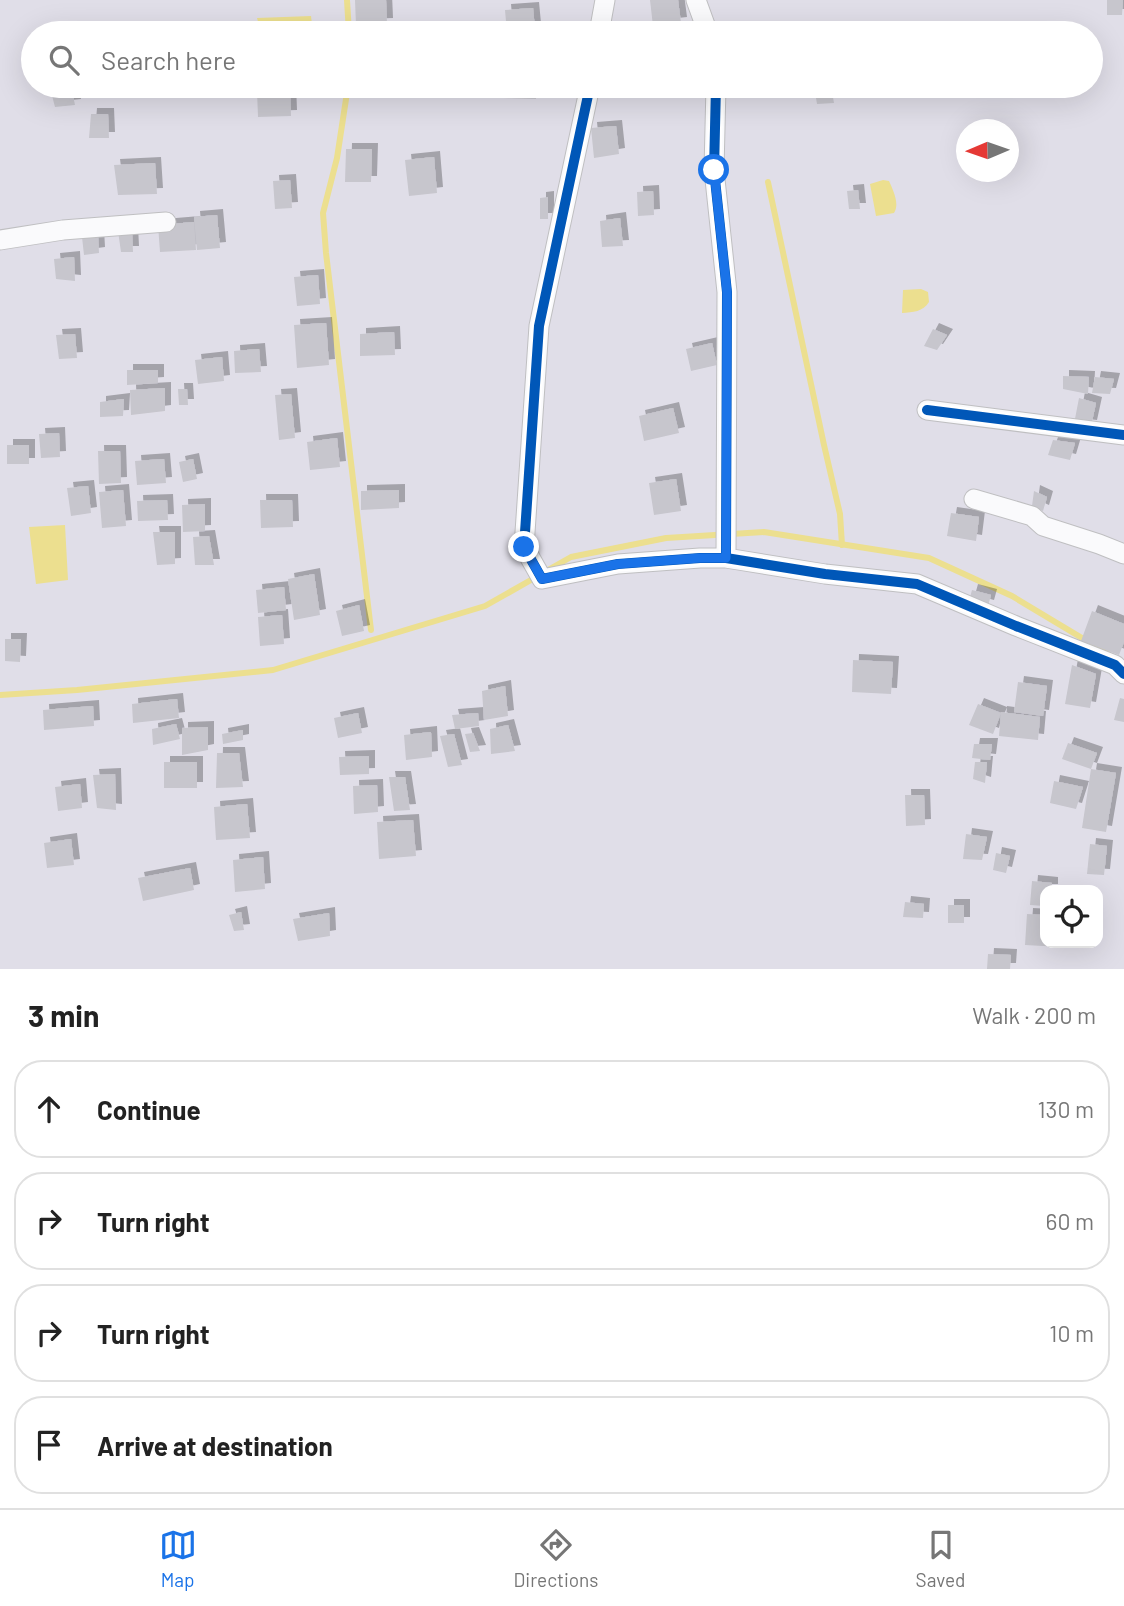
<!DOCTYPE html>
<meta charset="utf-8">
<style>
body{margin:0;font-family:Barlow,sans-serif;background:#f2f2f2;color:#222}
.controls{position:absolute;right:21px;bottom:21px;display:grid;overflow:hidden;border-radius:14px;box-shadow:0 7px 28px #0002}
.controls button{width:63px;height:63px;display:grid;place-items:center;padding:0;border:0;border-bottom:2px solid #e0e0e0;background:#fff;color:#222;font:35px sans-serif}
.compass{position:absolute;left:956px;top:119px;width:63px;height:63px;border-radius:50%;background:#fff;box-shadow:0 7px 28px #0002;rotate:268deg}
.stop{position:absolute;width:21px;height:21px;margin:-16px;border:5px solid #1a73e8;border-radius:50%;background:#fff}
.stop.end{background:#1a73e8;border-color:#fff;box-shadow:0 2px 7px #0008}
.list{margin:0;padding:0;list-style:none}
h2{display:flex;justify-content:space-between;align-items:center;height:91px;margin:0;padding:0 28px;font-size:30px}
h2 small{font-size:23px;font-weight:400;color:#767676}
.list li{display:grid;grid-template-columns:46px 1fr auto;gap:21px;align-items:center;box-sizing:border-box;height:98px;margin:0 14px 14px;padding:0 14px;border:2px solid #e0e0e0;border-radius:28px}
.list b{display:block;font-size:26px;white-space:nowrap}
.list em{font-size:23px;font-style:normal;color:#767676}
.icon{flex:none;width:38px;height:38px;fill:none;stroke:currentColor;stroke-width:2;stroke-linecap:round;stroke-linejoin:round}
.map{position:relative;flex:none;width:1124px;height:969px;overflow:hidden}
.search{position:absolute;background:#fff;box-shadow:0 7px 28px #0002;left:21px;right:21px;top:21px;height:77px;display:flex;align-items:center;gap:18px;box-sizing:border-box;padding:0 24px;border-radius:38px;color:#767676;font-size:26px}
.sheet{height:539px;background:#fff}
nav{display:flex;justify-content:space-around;align-items:center;box-sizing:border-box;height:98px;border-top:2px solid #e0e0e0;background:#fff;font-size:19px;color:#767676}
nav a{display:grid;justify-items:center;gap:4px}
nav .on{color:#1a73e8}
.map>svg:first-child{display:block}
.water{fill:#ecdf8f}
.lines{fill:none;stroke-linecap:round;stroke-linejoin:round}
.stream{stroke:#ecdf8f;stroke-width:6}
.building{fill:#c7c6cd;filter:url(#shadow)}
.minor-casing{stroke:#bfbfc1;stroke-width:21}
.minor{stroke:#fafafc;stroke-width:19}
.cycleway-casing{stroke:#fff;stroke-width:15}
.cycleway{stroke:#0057b8;stroke-width:10}
.route{stroke:#1a73e8;stroke-width:9}
</style>
<div class="map">
<svg width="1124" height="969" viewBox="0 0 1124 969">
<defs>
<filter id="shadow"><feDropShadow dx="6" dy="-6" stdDeviation="0" flood-color="#0004"/></filter>
</defs>
<rect width="100%" height="100%" fill="#e0dee8"/>
<!-- water -->
<path class="water" d="M311,16L313,33H261L257,18Z
M883,180L889,181C893,190 900,204 894,213L876,216L870,184Z
M921,289L928,292L929,302C923,312 913,312 902,313L903,290Z
M65,525L68,580L36,584L29,527Z"/>
<g class="lines">
<!-- stream -->
<path class="stream" d="M347,0L349,33
M348,86L337,158L323,213L326,253L371,630
M768,182L824,445L840,514L842,545
M548,570L571,557L666,538L764,532L929,558L1012,596L1107,653
M0,695L77,690L273,670L485,606L538,576"/>
</g>
<!-- building -->
<path class="building" d="M355,0H386L387,24L356,25Z
M650,0H678L681,23L653,26Z
M1107,0H1123L1122,15H1107Z
M533,8L535,29L507,33L505,10Z
M71,86L75,105L55,107L50,88Z
M503,86H535L536,99L503,98Z
M814,86H831L834,103L817,104Z
M290,90L291,116L258,117L257,91Z
M91,114H108L109,138H89Z
M616,126L619,154L594,158L591,128Z
M346,149H372L371,182H345Z
M434,157L437,193L409,196L405,160Z
M155,163L157,194L118,195L114,165Z
M290,180L292,208L275,209L273,181Z
M858,190L860,209H849L847,191Z
M653,191L654,215L638,216L637,192Z
M548,197V219H540V198Z
M217,215L220,248L197,250L194,217Z
M620,218L623,246L602,247L600,221Z
M194,222L196,250L160,252L158,225Z
M118,231L132,232L133,252H121Z
M98,235L99,253L84,255L82,237Z
M74,257L75,281L56,279L54,259Z
M318,275L320,304L297,306L294,277Z
M326,323L329,365L297,368L294,325Z
M933,329L947,335L937,350L924,346Z
M394,332L395,355L360,356V334Z
M75,334L77,358L59,359L56,335Z
M712,343L717,365L691,371L686,349Z
M259,349L261,372L235,373L234,351Z
M222,357L224,381L198,384L195,360Z
M127,370H158V383L127,385Z
M1063,376L1089,377L1088,394L1063,389Z
M1095,377L1114,379L1110,394L1092,393Z
M165,388V411L131,415L130,390Z
M178,389H187L188,405H179Z
M291,394L295,438L279,440L275,395Z
M1079,398L1096,403L1091,426L1074,424Z
M124,399L123,416L100,417V402Z
M673,408L679,433L644,441L639,416Z
M59,433L60,457L41,458L39,434Z
M337,438L340,467L310,470L307,442Z
M1053,440L1075,443L1070,460L1048,455Z
M7,445H29V464H7Z
M98,451H120L121,483L99,484Z
M164,459L166,483L137,485L135,461Z
M193,459L197,479L183,482L179,462Z
M676,479L681,511L654,515L649,483Z
M88,486L91,513L71,516L67,488Z
M123,490L126,526L102,528L99,492Z
M399,490V508L361,510V491Z
M1034,491L1047,497L1043,511L1032,506Z
M167,500L168,520L138,521L137,501Z
M260,500H292L293,527L261,528Z
M205,504V531L183,532L182,505Z
M951,513L979,517L976,541L947,536Z
M153,532H175V564L157,565Z
M209,536L214,565H195L193,537Z
M314,574L320,615L294,620L288,579Z
M284,587L286,610L258,613L256,590Z
M972,590L991,595L988,606L969,601Z
M359,605L364,631L342,636L336,611Z
M1092,611L1124,624V642L1119,655L1081,641Z
M282,615L284,644L260,646L258,617Z
M5,639H21L20,662L5,661Z
M853,660L893,662L891,694L852,692Z
M1072,665L1096,674L1090,708L1065,704Z
M1018,682L1047,686L1043,716L1014,712Z
M505,686L508,716L484,720L482,691Z
M1120,698L1124,699V722L1114,720Z
M177,699L179,718L133,723L132,704Z
M978,704L1001,713L993,734L969,725Z
M93,706L94,726L44,730L43,710Z
M1001,712L1040,717L1038,740L999,736Z
M358,713L362,733L338,738L334,718Z
M478,713L479,726L455,729L452,715Z
M176,724L180,739L153,745L152,729Z
M508,725L515,751L491,754L490,729Z
M208,727V750L182,755V728Z
M243,730V740L223,744L222,734Z
M431,732L432,757L406,760L404,735Z
M473,733L480,751L470,752L465,734Z
M454,734L462,765L448,767L440,736Z
M1068,743L1097,753L1091,769L1062,759Z
M974,744H992L990,760L972,758Z
M217,753H239L243,787L216,788Z
M369,756V774L340,775L339,757Z
M164,762H197V788H164Z
M975,762H987L985,783L973,779Z
M1091,769L1116,773L1106,832L1082,828Z
M115,774L116,810L97,808L93,775Z
M389,777H405L410,810L394,811Z
M1054,781L1083,787L1076,809L1050,803Z
M80,784L82,808L58,811L55,787Z
M377,785L378,812L354,814L353,786Z
M905,795H924L925,825L906,826Z
M247,804L250,838L216,840L214,807Z
M413,820L416,856L379,859L377,822Z
M966,834L987,837L982,860L963,859Z
M71,839L74,865L47,868L44,843Z
M1090,844L1107,846L1104,875L1087,874Z
M996,853L1010,856L1006,873L993,870Z
M263,857L265,889L235,892L233,860Z
M190,868L194,890L143,901L138,878Z
M1032,881L1052,883V890H1045V906L1030,905Z
M905,902L924,904L923,918L903,917Z
M948,905H964V923H948Z
M241,912L244,930L234,931L229,915Z
M329,913L330,936L298,941L293,919Z
M1027,914L1045,915V943H1081L1080,948L1025,945Z
M988,954L1011,955L1010,969H987Z"/>
<g class="lines">
<defs>
<path id="minor" d="M696,0L708,33
M599,33L605,0
M590,86L539,326L524,547L542,579L618,564L700,558H726L825,574L917,584L1016,626L1115,665L1124,674
M716,86L714,170L727,292L726,558
M0,240L63,230L166,222
M927,410L1124,435
M974,499L1032,516L1043,526L1099,544L1124,554"/>
</defs>
<!-- minor casing -->
<use href="#minor" class="minor-casing"/>
<!-- minor -->
<use href="#minor" class="minor"/>
<defs>
<path id="cycleway" d="M590,86L539,326L524,547L542,579L618,564L700,558H726L825,574L917,584L1016,626L1115,665L1124,674
M716,86L714,170L727,292L726,558
M927,410L1124,435"/>
</defs>
<!-- cycleway casing -->
<use href="#cycleway" class="cycleway-casing"/>
<!-- cycleway -->
<use href="#cycleway" class="cycleway"/>
</g>
<g class="lines">
<!-- route -->
<path class="route" d="M524,547L542,579L618,564L700,558H726L727,292L714,170"/>
</g>
</svg>
<div class="controls">
<button><svg class="icon" aria-label="locate" viewBox="0 0 24 24"><circle cx="12" cy="12" r="6"/><path d="M12 2v4M12 18v4M2 12h4M18 12h4"/></svg></button>
</div>
<svg class="compass" viewBox="-18 -18 36 36"><path d="M0-13l5 13h-10z" fill="#e53935"/><path d="M0 13l5-13h-10z" fill="#767676"/></svg>
<div class="stop" style="left:714px;top:170px"></div>
<div class="stop end" style="left:524px;top:547px"></div>
<div class="search"><svg class="icon" aria-label="search" viewBox="0 0 24 24"><circle cx="10" cy="10" r="6"/><path d="M15 15l6 6"/></svg>Search here</div>
</div>
<section class="sheet">
<h2>3 min<small>Walk · 200 m</small></h2>
<ul class="list">
<li><svg class="icon" aria-label="ahead" viewBox="0 0 24 24"><path d="M12 20V5M6 11l6-6 6 6"/></svg><div><b>Continue</b></div><em>130 m</em></li>
<li><svg class="icon" aria-label="right" viewBox="0 0 24 24"><path d="M7 20v-9h11M14 6l5 5-5 5"/></svg><div><b>Turn right</b></div><em>60 m</em></li>
<li><svg class="icon" aria-label="right" viewBox="0 0 24 24"><path d="M7 20v-9h11M14 6l5 5-5 5"/></svg><div><b>Turn right</b></div><em>10 m</em></li>
<li><svg class="icon" aria-label="arrive" viewBox="0 0 24 24"><path d="M6 21V4h12l-3 4 3 4H6"/></svg><div><b>Arrive at destination</b></div></li>
</ul>
</section>
<nav>
<a class="on"><svg class="icon" aria-label="map" viewBox="0 0 24 24"><path d="M3 6l6-2 6 2 6-2v14l-6 2-6-2-6 2zM9 4v14M15 6v14"/></svg>Map</a>
<a><svg class="icon" aria-label="directions" viewBox="0 0 24 24"><path d="M12 3l9 9-9 9-9-9zM9 14v-3h6M13 9l2 2-2 2"/></svg>Directions</a>
<a><svg class="icon" aria-label="saved" viewBox="0 0 24 24"><path d="M7 4h10v16l-5-4-5 4z"/></svg>Saved</a>
</nav>
